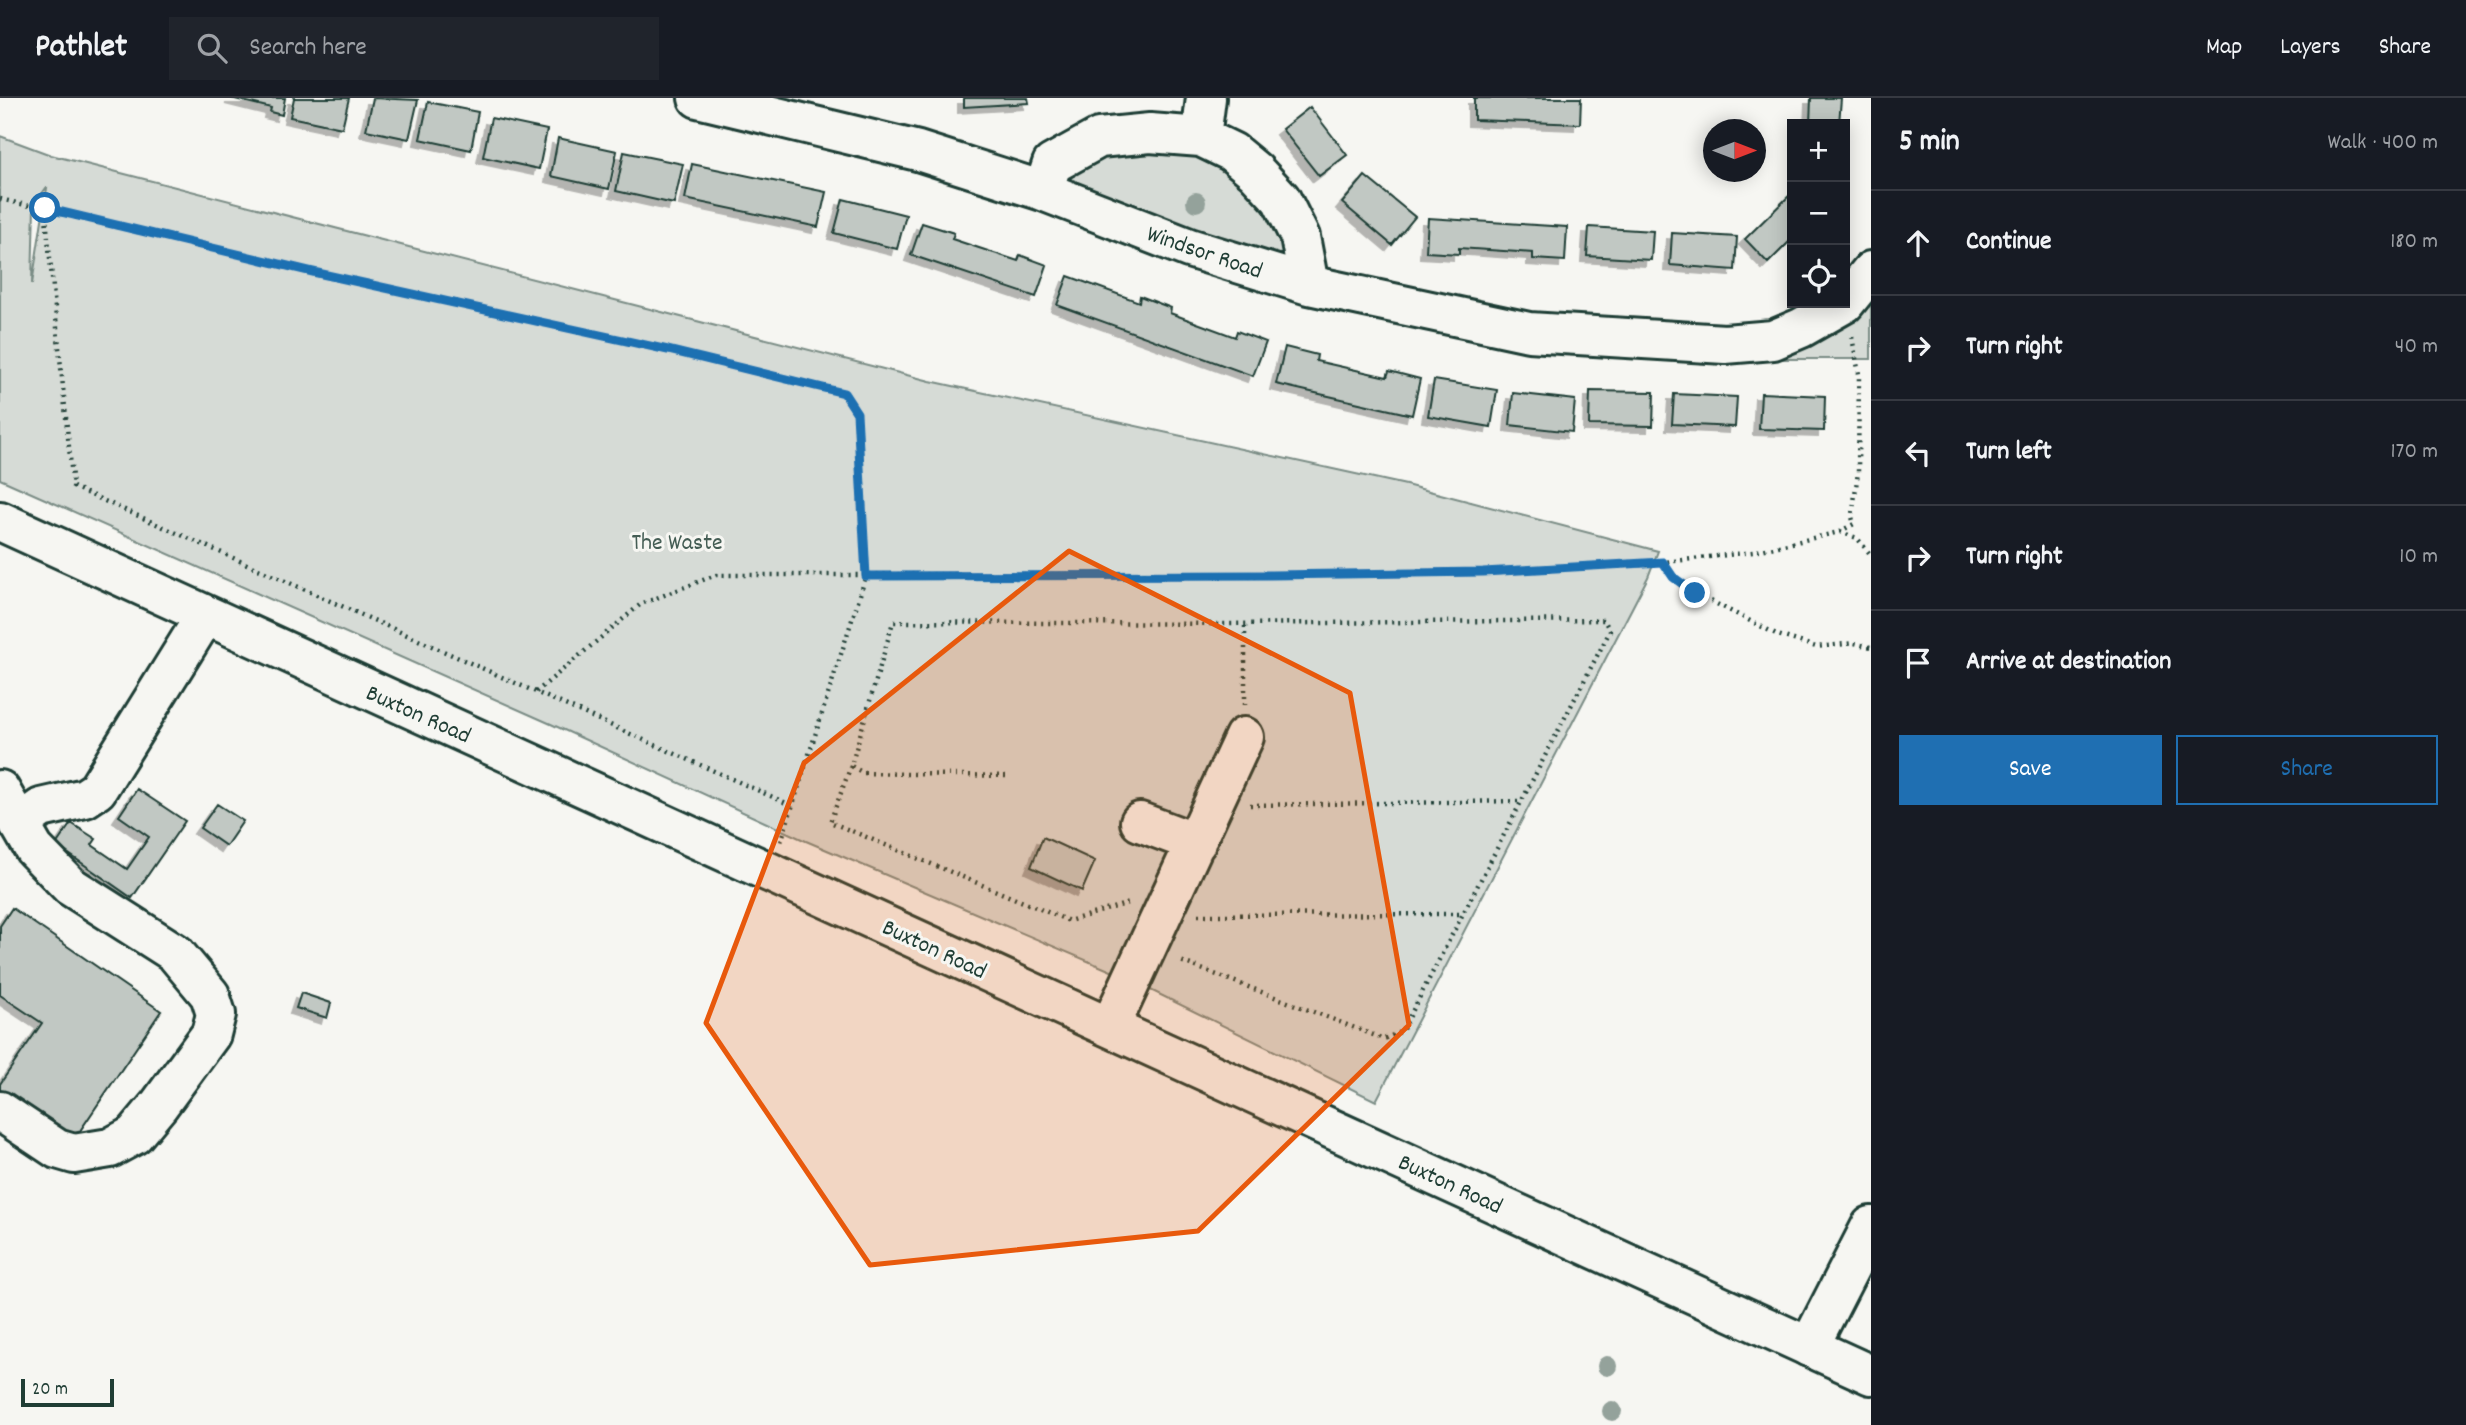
<!DOCTYPE html>
<meta charset="utf-8">
<style>
body{margin:0;font-family:Dekko,sans-serif;background:#20242c;color:#f1f3f6}
.controls{position:absolute;right:21px;top:21px;display:grid;overflow:hidden;border-radius:0px;box-shadow:0 4px 18px #0003}
.controls button{width:63px;height:63px;display:grid;place-items:center;padding:0;border:0;border-bottom:2px solid #363941;background:#171b24;color:#f1f3f6;font:35px sans-serif}
.compass{position:absolute;left:1703px;top:21px;width:63px;height:63px;border-radius:50%;background:#171b24;box-shadow:0 4px 18px #0003;rotate:90deg}
.scale{position:absolute;left:21px;bottom:18px;width:93px;box-sizing:border-box;padding-left:7px;border:4px solid #1f3d34;border-top:0;font-size:19px;line-height:24px;white-space:nowrap;color:#1f3d34;-webkit-text-stroke:5px #f6f6f2;paint-order:stroke}
.stop{position:absolute;width:21px;height:21px;margin:-16px;border:5px solid #1f6fb2;border-radius:50%;background:#fff}
.stop.end{background:#1f6fb2;border-color:#fff;box-shadow:0 2px 7px #0008}
.list{margin:0;padding:0;list-style:none}
h2{display:flex;justify-content:space-between;align-items:center;height:91px;margin:0;padding:0 28px;font-size:30px}
h2 small{font-size:23px;font-weight:400;color:#9ea1a6}
.list li{display:grid;grid-template-columns:46px 1fr auto;gap:21px;align-items:center;box-sizing:border-box;height:105px;padding:0 28px;border-top:2px solid #363941}
.list b{display:block;font-size:26px;white-space:nowrap}
.list em{font-size:23px;font-style:normal;color:#9ea1a6}
.actions{display:flex;gap:14px;padding:21px 28px}
.actions a{flex:1;padding:16px 0;border:2px solid #1f6fb2;border-radius:0px;text-align:center;font-size:24px;color:#1f6fb2}
.actions .main{background:#1f6fb2;color:#fff}
.icon{flex:none;width:38px;height:38px;fill:none;stroke:currentColor;stroke-width:2;stroke-linecap:round;stroke-linejoin:round}
.map{position:relative;flex:none;width:1871px;height:1327px;overflow:hidden}
header{display:flex;align-items:center;gap:42px;box-sizing:border-box;height:98px;padding:0 35px;background:#171b24;border-bottom:2px solid #363941}
header strong{font-size:33px}
nav{display:flex;gap:38px;margin-inline-start:auto;font-size:24px}
.search{width:490px;height:63px;background:#20242c;display:flex;align-items:center;gap:18px;box-sizing:border-box;padding:0 24px;border-radius:0px;color:#9ea1a6;font-size:26px}
main{display:flex}
aside{flex:1;background:#171b24}
.map>svg:first-child{display:block}
.green{fill:#d6dbd6;stroke:#7a8c85;stroke-width:2;fill-rule:evenodd}
.building{fill:#c1c8c3;stroke:#1f3d34;stroke-width:2;filter:url(#shadow)}
.lines{fill:none;stroke-linecap:round;stroke-linejoin:round}
.minor-casing{stroke:#1f3d34;stroke-width:44}
.highway-casing{stroke:#1f3d34;stroke-width:44}
.path{stroke:#1f3d34;stroke-width:4.5;stroke-dasharray:2 5;stroke-linecap:butt}
.minor{stroke:#f6f6f2;stroke-width:38}
.highway{stroke:#f6f6f2;stroke-width:38}
.tree{fill:#94a29b}
.route{stroke:#1f6fb2;stroke-width:9}
.marked{fill:#e8590c;fill-opacity:0.2;stroke:#e8590c;stroke-width:5;stroke-linejoin:round}
.labels{text-anchor:middle;stroke-width:6;stroke-linejoin:round;paint-order:stroke}
.street-label{font-size:24px;fill:#1f3d34;stroke:#f6f6f2}
.park-label{font-size:24px;fill:#445d54;stroke:#f6f6f2}
</style>
<header>
<strong>Pathlet</strong>
<div class="search"><svg class="icon" aria-label="search" viewBox="0 0 24 24"><circle cx="10" cy="10" r="6"/><path d="M15 15l6 6"/></svg>Search here</div>
<nav><a>Map</a><a>Layers</a><a>Share</a></nav>
</header>
<main>
<div class="map">
<svg width="1871" height="1327" viewBox="0 0 1871 1327">
<defs>
<filter id="shadow"><feDropShadow dx="-6" dy="6" stdDeviation="0" flood-color="#0004"/></filter>
</defs>
<rect width="100%" height="100%" fill="#f6f6f2"/>
<filter id="ink" filterUnits="userSpaceOnUse"><feTurbulence type="fractalNoise" baseFrequency=".0143" numOctaves="2"/><feDisplacementMap in="SourceGraphic" scale="14" xChannelSelector="R" yChannelSelector="G"/><feConvolveMatrix kernelMatrix="1 2 1 2 8 2 1 2 1" color-interpolation-filters="sRGB"/></filter>
<g filter="url(#ink)">
<!-- green -->
<path class="green" d="M0,38L51,57L930,283L1406,387L1658,453L1648,479L1376,1003L1116,875L806,743L551,626L0,381ZM46,90H47L32,186L34,107Z
M1099,40L1232,54L1309,187L1043,93Z
M1871,171V261H1775L1773,242Z"/>
<!-- building -->
<path class="building" d="M231,0H285L282,17L270,14L271,10Z
M294,0H349L342,30L290,19Z
M373,0L418,2L409,41L366,32Z
M964,0H1028L1029,5L964,9Z
M1474,0H1581L1580,26L1474,22Z
M1811,0H1841L1839,26H1810Z
M428,4L478,14L471,52L420,41Z
M1310,9L1347,57L1319,78L1282,31Z
M491,20L547,32L539,71L483,59Z
M558,40L617,53L609,91L551,78Z
M624,54L683,66L674,106L616,93Z
M692,66L826,94L818,129L685,101Z
M1365,78L1415,119L1392,147L1342,105Z
M1792,95V141L1768,165L1745,141Z
M843,101L906,117L897,151L834,135Z
M1428,120L1567,129L1565,163L1533,161V155L1459,150V156L1426,154Z
M922,125L954,135L952,141L1018,163L1020,157L1047,167L1036,199L911,157Z
M1589,129L1653,133L1651,162L1587,158Z
M1672,135L1737,139L1735,172L1670,167Z
M1068,178L1139,204L1140,198L1171,210L1170,215L1235,239L1237,233L1266,244L1253,278L1057,207Z
M1285,249L1317,257L1316,263L1387,279L1389,273L1420,281L1412,317L1276,286Z
M1434,282L1497,292L1491,329L1428,318Z
M1590,293L1654,294L1653,328L1589,327Z
M1513,295L1575,302L1572,334L1510,327Z
M1761,295L1825,298L1824,333L1759,331Z
M1674,296L1737,299L1735,329L1672,326Z
M137,691L185,723L132,800L56,747L71,725L96,741L92,747L127,771L149,739L119,718Z
M217,706L243,723L226,748L200,730Z
M1043,739L1095,763L1082,793L1031,769Z
M12,810L161,913L69,1049L0,1002V986L42,925L0,897V828Z
M301,895L331,905L327,920L296,910Z"/>
<g class="lines">
<defs>
<path id="minor" d="M698,0L918,53L1043,93L1189,150L1309,187L1529,234L1725,246L1773,242L1801,230L1845,205
M1201,39L1206,0
M1043,93L1052,66L1099,40L1150,35L1201,39L1232,54L1255,73L1281,101L1300,139L1309,187
M1845,205L1871,173
M0,692L34,751L70,788L175,855L210,897L216,916L211,936L159,1007L134,1037L110,1050L74,1056L57,1051L0,1013
M1140,724L1196,745
M19,726L41,710L85,700L97,692L205,518
M1110,929L1244,639
M1809,1249L1871,1128"/>
<path id="highway" d="M0,423L1871,1277"/>
</defs>
<!-- minor casing -->
<use href="#minor" class="minor-casing"/>
<!-- highway casing -->
<use href="#highway" class="highway-casing"/>
<!-- path -->
<path class="path" d="M0,101L313,174L668,252L844,295L857,315L866,478L781,744
M45,110L73,389L793,708
M1840,434L1857,440L1871,457
M1663,464L1673,479L1695,495L1778,537L1816,549L1854,545L1871,549
M536,594L641,506L716,477H1271L1484,474L1648,466L1753,454L1839,434L1854,426L1852,419L1858,374L1859,276L1852,239
M1245,607V525
M851,668L830,724L1069,823L1129,805
M1006,678L864,675L851,668L893,524L1225,526L1604,522L1610,533L1402,933L1384,941L1178,862
M1250,707L1522,703
M1198,817L1463,816"/>
<!-- minor -->
<use href="#minor" class="minor"/>
<!-- highway -->
<use href="#highway" class="highway"/>
</g>
<!-- trees -->
<g class="tree">
<circle cx="1196" cy="104" r="10"/>
<circle cx="1607" cy="1268" r="10"/>
<circle cx="1612" cy="1313" r="10"/>
</g>
</g>
<g class="lines" filter="url(#ink)">
<!-- route -->
<path class="route" d="M45,110L313,174L668,252L844,295L857,315L866,478L1271,477L1483,474L1663,464L1673,479L1695,495"/>
</g>
<!-- marked area -->
<path class="marked" d="M1069,453L1350,595L1409,927L1198,1133L870,1167L706,925L804,665Z"/>
<g class="labels">
<!-- street labels -->
<g class="street-label">
<text transform="translate(1205 153) rotate(19)" y="8">Windsor Road</text>
<text transform="translate(419 615) rotate(24)" y="8">Buxton Road</text>
<text transform="translate(935 850) rotate(25)" y="8">Buxton Road</text>
<text transform="translate(1451 1085) rotate(25)" y="8">Buxton Road</text>
</g>
<!-- park labels -->
<g class="park-label">
<text x="677" y="451">The Waste</text>
</g>
</g>
</svg>
<div class="controls">
<button>+</button>
<button>−</button>
<button><svg class="icon" aria-label="locate" viewBox="0 0 24 24"><circle cx="12" cy="12" r="6"/><path d="M12 2v4M12 18v4M2 12h4M18 12h4"/></svg></button>
</div>
<svg class="compass" viewBox="-18 -18 36 36"><path d="M0-13l5 13h-10z" fill="#e53935"/><path d="M0 13l5-13h-10z" fill="#9ea1a6"/></svg>
<div class="scale">20 m</div>
<div class="stop" style="left:45px;top:110px"></div>
<div class="stop end" style="left:1695px;top:495px"></div>
</div>
<aside>
<h2>5 min<small>Walk · 400 m</small></h2>
<ul class="list">
<li><svg class="icon" aria-label="ahead" viewBox="0 0 24 24"><path d="M12 20V5M6 11l6-6 6 6"/></svg><div><b>Continue</b></div><em>180 m</em></li>
<li><svg class="icon" aria-label="right" viewBox="0 0 24 24"><path d="M7 20v-9h11M14 6l5 5-5 5"/></svg><div><b>Turn right</b></div><em>40 m</em></li>
<li><svg class="icon" aria-label="left" viewBox="0 0 24 24"><path d="M17 20v-9H6M10 6l-5 5 5 5"/></svg><div><b>Turn left</b></div><em>170 m</em></li>
<li><svg class="icon" aria-label="right" viewBox="0 0 24 24"><path d="M7 20v-9h11M14 6l5 5-5 5"/></svg><div><b>Turn right</b></div><em>10 m</em></li>
<li><svg class="icon" aria-label="arrive" viewBox="0 0 24 24"><path d="M6 21V4h12l-3 4 3 4H6"/></svg><div><b>Arrive at destination</b></div></li>
</ul>
<div class="actions"><a class="main">Save</a><a>Share</a></div>
</aside>
</main>
